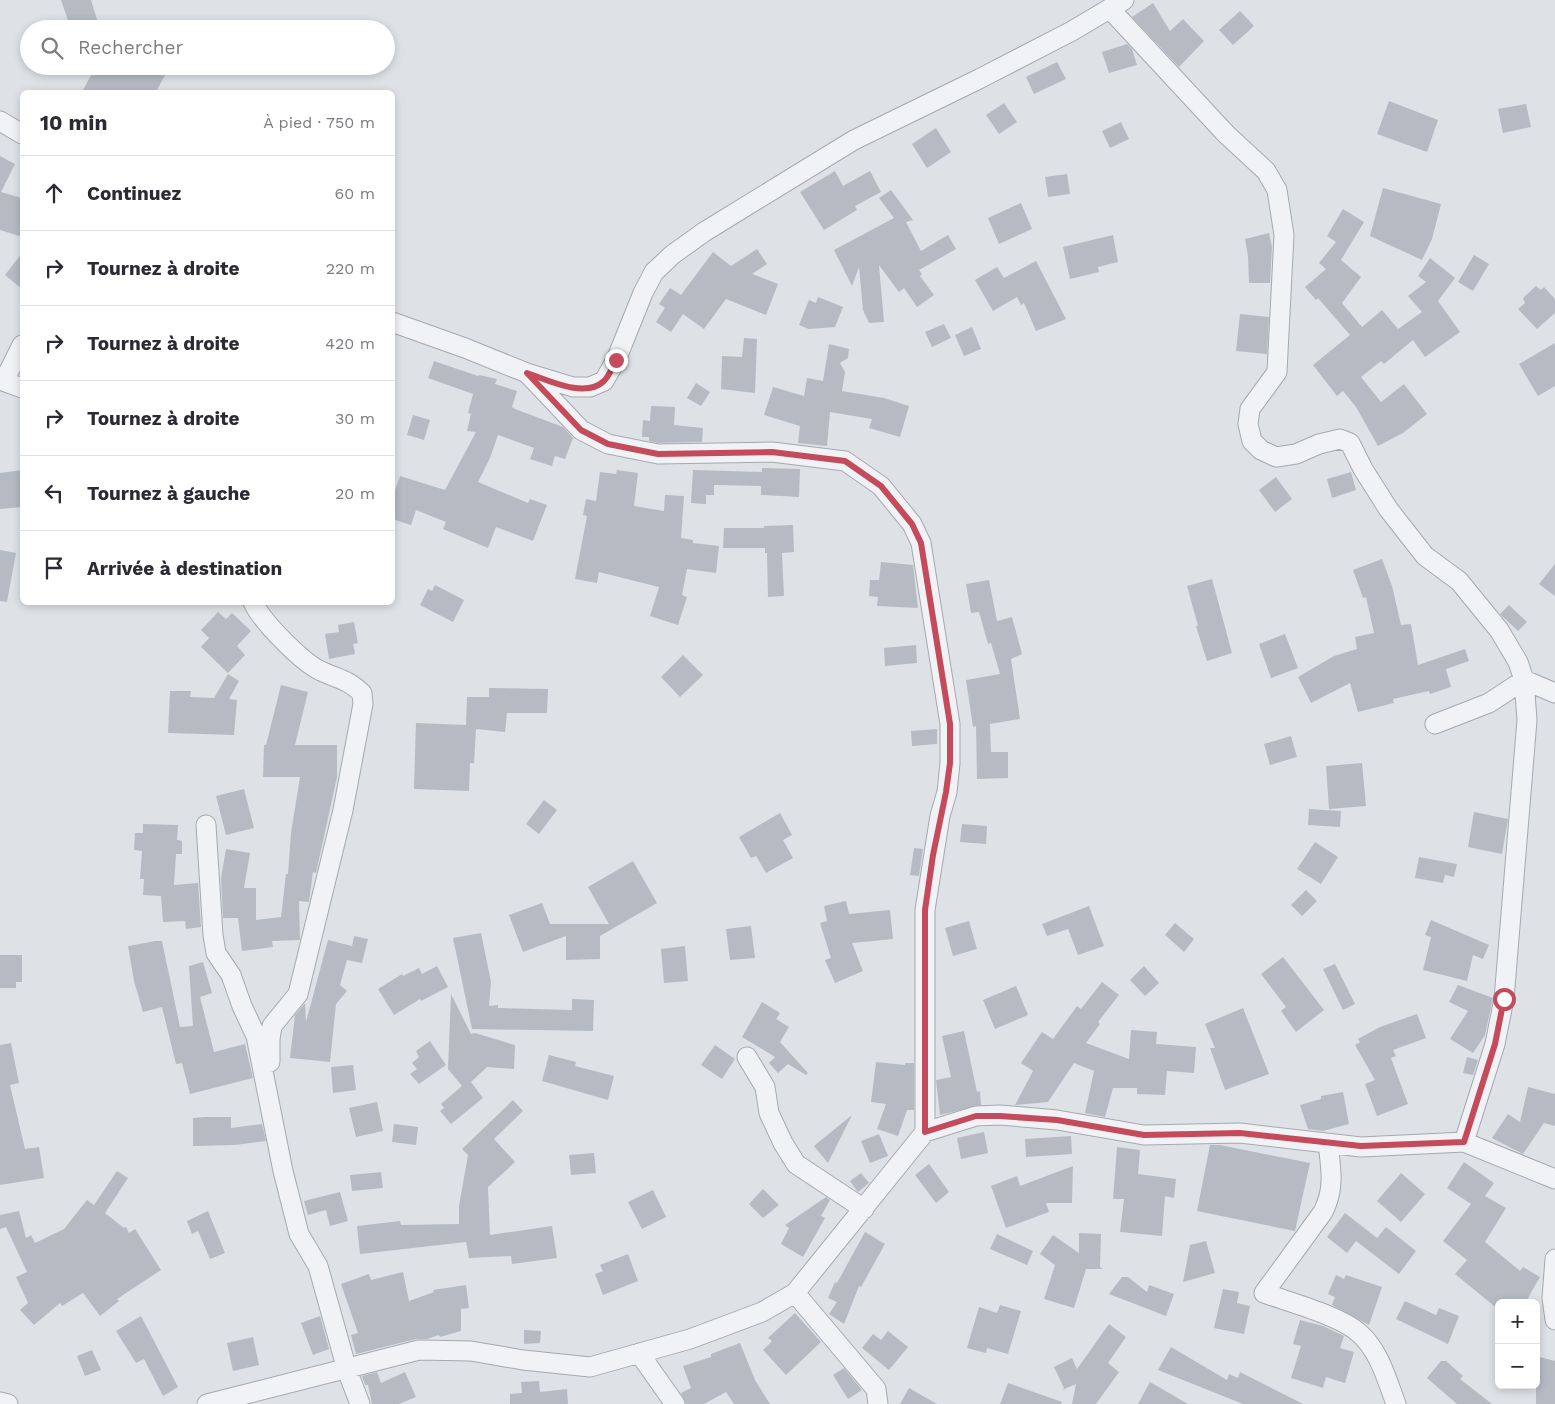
<!DOCTYPE html>
<html lang="fr">
<meta charset="utf-8">
<style>
body{margin:0;font-family:"Work Sans",sans-serif;background:#f2f2f3;color:#2b2b33}
.controls{position:absolute;right:15px;bottom:15px;display:grid;overflow:hidden;border-radius:8px;box-shadow:0 2px 8px #0003}
.controls button{width:45px;height:45px;display:grid;place-items:center;padding:0;border:0;border-bottom:1px solid #e1e1e2;background:#fff;color:#2b2b33;font:25px sans-serif}
.stop{position:absolute;width:15px;height:15px;margin:-11px;border:4px solid #c44b5c;border-radius:50%;background:#fff}
.stop.end{background:#c44b5c;border-color:#fff;box-shadow:0 1px 5px #0008}
.list{margin:0;padding:0;list-style:none}
h2{display:flex;justify-content:space-between;align-items:center;height:65px;margin:0;padding:0 20px;font-size:21px}
h2 small{font-size:16px;font-weight:400;color:#7c7c81}
.list li{display:grid;grid-template-columns:32px 1fr auto;gap:15px;align-items:center;box-sizing:border-box;height:75px;padding:0 20px;border-top:1px solid #e1e1e2}
.list b{display:block;font-size:19px;white-space:nowrap}
.list em{font-size:16px;font-style:normal;color:#7c7c81}
.icon{flex:none;width:28px;height:28px;fill:none;stroke:currentColor;stroke-width:2;stroke-linecap:round;stroke-linejoin:round}
.map{position:relative;flex:none;width:1555px;height:1404px;overflow:hidden}
.search{position:absolute;background:#fff;box-shadow:0 2px 8px #0003;left:20px;top:20px;width:375px;height:55px;display:flex;align-items:center;gap:12px;box-sizing:border-box;padding:0 18px;border-radius:28px;color:#7c7c81;font-size:19px}
.panel{position:absolute;background:#fff;box-shadow:0 2px 8px #0003;left:20px;top:90px;width:375px;height:515px;border-radius:8px}
.map>svg:first-child{display:block}
.building{fill:#b6bbc3}
.lines{fill:none;stroke-linecap:round;stroke-linejoin:round}
.minor-casing{stroke:#a4a9b1;stroke-width:21}
.minor{stroke:#f1f2f5;stroke-width:19}
.route{stroke:#c44b5c;stroke-width:6}
</style>
<div class="map">
<svg width="1555" height="1404" viewBox="0 0 1555 1404">
<rect width="100%" height="100%" fill="#dee2e7"/>
<!-- building -->
<path class="building" d="M61,0H91L100,29H71Z
M1153,3L1170,31L1183,19L1204,41L1179,67L1132,17Z
M1240,11L1254,26L1233,45L1219,30Z
M1127,44L1132,49L1137,65L1109,73L1102,52Z
M1057,62L1066,79L1034,94L1026,77Z
M96,66H148L165,75L156,92H82Z
M1389,101L1438,120L1427,152L1377,134Z
M1004,103L1017,122L999,134L986,115Z
M1526,104L1531,127L1503,133L1498,109Z
M1121,122L1129,139L1110,148L1102,131Z
M936,128L951,152L927,168L912,144Z
M0,156L15,164L1,192L22,198V237L0,230Z
M835,171L843,186L870,171L881,192L855,206L857,210L824,230L800,192Z
M1067,174L1070,194L1048,197L1045,177Z
M1383,188L1441,204L1432,239L1422,260L1370,236Z
M891,190L913,220L906,222L921,251L948,235L956,249L919,270L922,274L920,276L934,295L917,307L904,288L899,292L879,265L884,322L869,323L863,310L859,267L852,286L834,250L894,218L879,198Z
M1021,203L1032,229L999,244L988,218Z
M1343,209L1364,222L1341,260L1361,277L1342,303L1362,327L1382,310L1398,329L1422,312L1408,296L1426,282L1418,276L1430,258L1455,278L1438,301L1460,332L1425,357L1413,340L1384,364L1381,361L1361,377L1381,402L1404,384L1427,414L1403,433L1378,446L1356,407L1343,391L1337,396L1313,365L1350,335L1318,298L1316,300L1305,287L1326,269L1319,263L1336,242L1327,236Z
M1269,233L1272,247L1270,283H1249L1248,256L1245,239Z
M1113,235L1118,262L1098,267L1099,272L1070,279L1063,247Z
M757,249L767,264L752,274L778,284L766,315L726,299L704,329L683,314L671,332L656,322L665,308L659,304L670,288L681,295L713,252L731,266Z
M22,253V289L5,275Z
M1474,255L1489,264L1473,291L1458,282Z
M1036,261L1066,319L1036,331L1024,303L1021,305L1017,297L993,311L975,280L997,267L1004,278Z
M1536,286L1541,290L1544,287L1555,299V313L1537,329L1518,309L1525,303L1523,298Z
M818,297L843,307L835,327L809,329L799,325L809,300L816,303Z
M1240,314L1269,317L1267,354L1236,351Z
M944,324L951,338L932,347L925,332Z
M972,327L981,349L964,356L955,335Z
M744,338L757,339L755,393L721,389L722,356L742,357Z
M1555,343V386L1538,396L1519,364Z
M829,344L849,349L848,358L840,363L845,372L842,391L884,398L909,406L900,437L869,428L872,419L830,412L827,446L798,443L800,426L764,415L773,387L804,396L807,378L823,381Z
M434,361L478,376L479,375L497,379L495,384L517,391L512,407L515,409L563,427L573,438L565,459L555,456L552,466L530,459L534,448L498,435L490,458L478,482L528,503L530,499L547,505L533,541L496,527L488,548L443,529L446,522L416,510L411,525L392,519V498L400,476L445,490L476,432L467,431L471,414L468,413L473,394L428,378Z
M696,383L710,392L701,406L687,398Z
M651,406L675,407L674,425L703,428L702,442L658,443L649,441V437H642L643,420L650,421Z
M413,415L430,420L424,440L407,435Z
M762,468L800,469L799,497L761,495V486L714,485V495H706V504L691,503L693,470L762,472Z
M22,470V507L0,509V473Z
M617,470L638,473L634,506L664,511L665,495L684,496L681,538L693,540V543L719,546L716,573L687,569L682,595L687,597L678,625L650,616L659,587L599,572L597,583L575,579L587,516L583,515L586,499L596,501L600,472L616,474Z
M1351,472L1356,490L1332,498L1327,479Z
M1276,477L1292,499L1275,512L1259,490Z
M793,525L794,552L782,553L784,596L768,597L767,553H765V548H723L724,528H764V526Z
M0,550L16,553L7,602L0,601Z
M1382,559L1392,586L1401,625L1411,624L1418,665L1465,649L1469,661L1446,669L1451,687L1430,694L1429,691L1393,699L1394,703L1358,712L1350,683L1311,703L1298,677L1334,656L1357,649L1355,637L1374,633L1366,597L1363,598L1353,570Z
M881,562L913,565L918,608L877,606L878,597L869,596L870,580H879Z
M1555,564V596L1539,584Z
M1212,579L1232,653L1207,661L1196,626H1198L1187,586Z
M989,580L997,621L1012,617L1022,654L1011,659L1020,719L990,724L991,752H1008V778L977,779L976,726L973,727L966,680L1000,674L991,643L988,644L979,612L971,613L966,584Z
M435,585L464,600L453,622L420,605L428,589L432,591Z
M1509,605L1527,622L1518,631L1500,614Z
M218,612L226,619L232,613L251,631L237,646L245,655L228,673L201,647L209,638L201,630Z
M354,622L358,643L353,644L355,654L329,659L325,634L339,632L338,625Z
M1285,634L1298,668L1271,678L1259,644Z
M916,645L917,663L885,666L884,648Z
M683,655L703,675L680,697L661,677Z
M228,674L239,681L229,699L237,700L234,735L168,733L170,691H191L190,697L214,698Z
M281,685L308,692L295,745H337V777L316,873L313,872L309,902L299,901L300,940L272,941L273,947L242,951L238,918H223L221,878L226,849L250,853L244,888H256V920L281,917L286,874H288L291,833L300,777H263L264,745H266Z
M489,688L548,689L547,713H507L505,732L476,729L474,763H470L469,791L414,789L416,723L466,725L467,697H489Z
M937,729V744L912,746L911,731Z
M1291,736L1297,757L1270,765L1264,744Z
M1362,763L1366,806L1329,809L1326,766Z
M244,789L254,828L226,835L216,796Z
M544,800L557,810L539,834L526,824Z
M1309,809L1341,811L1340,827L1308,825Z
M1474,812L1508,819L1502,854L1468,847Z
M780,813L792,835L783,840L793,858L766,873L756,856L751,858L739,837Z
M143,824L178,825L177,840L182,841V854H176L174,885L198,883L201,927L186,929L185,921L163,922L161,896L143,895L144,879H140L142,851L134,850L135,833H143Z
M962,824L987,826L986,844L960,842Z
M1315,842L1338,857L1321,884L1297,869Z
M914,848L923,849L919,876L910,875Z
M1419,857L1457,864L1454,877L1445,875L1443,883L1415,878Z
M633,861L657,903L600,936V959L566,960V936L523,952L509,915L542,903L550,924H609L588,887Z
M1306,890L1317,901L1302,916L1291,905Z
M846,901L849,914L890,910L893,939L852,943L863,971L835,983L825,960L831,958L820,923L827,921L824,906Z
M1089,906L1104,946L1078,955L1068,929L1047,936L1042,924Z
M1431,920L1489,945L1483,959L1473,955L1467,981L1423,970L1431,937L1425,935Z
M969,921L977,949L953,956L945,928Z
M1175,923L1194,939L1184,952L1165,935Z
M751,926L755,958L730,960L726,929Z
M481,933L491,982L489,1006L498,1005V1008L572,1010V999L594,1000L593,1031L472,1029L453,938Z
M354,936L368,939L362,963L347,960L340,985L347,991L336,1004L330,1062L290,1058L295,1015L305,1003L306,1022L328,940L352,946Z
M156,941H162L180,1027L193,1026L189,966L203,962L212,993L200,997L214,1052L245,1044L253,1078L190,1094L182,1063L176,1064L162,1007L143,1012L134,981L128,946Z
M685,946L688,981L664,983L661,949Z
M0,955H22V982H16V988H0Z
M1283,957L1324,1010L1296,1032L1281,1011L1286,1007L1261,974Z
M1335,964L1355,1004L1343,1010L1323,969Z
M437,966L448,987L421,1001L420,999L394,1015L378,989L402,974L403,976L419,968L422,974Z
M1144,966L1159,983L1145,996L1130,980Z
M1102,982L1119,995L1098,1022L1100,1024L1086,1043L1129,1059L1131,1030L1157,1032L1156,1044L1196,1047L1194,1073L1167,1071L1165,1095L1137,1094V1088H1113L1105,1117L1085,1113L1094,1071L1074,1063L1048,1102L1015,1105L1033,1071L1021,1063L1042,1032L1053,1039L1077,1006L1081,1009Z
M1458,985L1493,998L1485,1035L1473,1053L1450,1039L1468,1011L1449,1002Z
M1016,986L1028,1015L995,1029L983,1000Z
M451,994L471,1034L475,1033L515,1045L514,1069L487,1067L471,1082L483,1098L451,1124L440,1111L444,1108L441,1104L462,1086L448,1069Z
M762,1002L780,1013L776,1019L789,1027L780,1042L808,1073L806,1075L788,1064L778,1073L769,1063L775,1057L742,1037Z
M1243,1008L1269,1074L1225,1090L1210,1048H1215L1205,1024Z
M1417,1014L1426,1038L1393,1050L1396,1056L1391,1058L1408,1104L1377,1116L1365,1084L1375,1080L1355,1045L1360,1042L1358,1039L1380,1027Z
M964,1031L977,1092L980,1091L981,1105L940,1115L936,1080L951,1077L942,1036Z
M430,1041L446,1065L419,1084L410,1074L417,1069L412,1063L419,1057L416,1051Z
M11,1043L19,1083L10,1085L25,1149L39,1147L44,1178L0,1185V1045Z
M715,1045L735,1059L722,1079L701,1065Z
M549,1055L576,1062L575,1066L614,1076L608,1100L542,1081Z
M1467,1057L1478,1060L1473,1075L1463,1073Z
M876,1062L905,1065V1063H914V1110H907L898,1136L877,1129L886,1104L871,1102Z
M353,1065L356,1090L333,1093L331,1067Z
M1528,1087L1555,1094V1126L1544,1123L1523,1154L1492,1138L1508,1114L1520,1122Z
M1343,1092L1349,1124L1323,1131L1308,1129L1300,1105L1321,1099V1096Z
M513,1100L523,1111L494,1139L515,1162L488,1187L490,1235L552,1226L557,1258L512,1264L511,1256L469,1258L466,1242L360,1254L357,1226L400,1221L401,1225L459,1224V1206L468,1155L462,1149Z
M377,1102L383,1131L356,1137L349,1108Z
M852,1115L828,1163L814,1146Z
M205,1117H231V1128L262,1124L266,1141L235,1145L193,1146V1118Z
M394,1124L418,1127L416,1145L392,1142Z
M984,1132L988,1153L961,1159L957,1138Z
M879,1134L888,1156L870,1163L861,1141Z
M1071,1136L1072,1154L1026,1157L1025,1139Z
M1210,1145H1220L1310,1163L1295,1231L1197,1211Z
M1117,1147L1140,1150L1138,1174L1176,1179L1174,1198L1165,1196L1162,1236L1120,1232L1124,1199H1113Z
M594,1153L596,1173L571,1175L569,1155Z
M1464,1162L1494,1183L1485,1196L1506,1208L1485,1242L1520,1271L1523,1267L1540,1277L1525,1303H1499V1310L1455,1274L1467,1260L1443,1241L1471,1204L1447,1188Z
M929,1164L949,1192L936,1203L915,1175Z
M1073,1166L1072,1203H1046L1049,1212L1006,1228L991,1186L1017,1176L1020,1186Z
M117,1171L128,1178L105,1213L124,1228L126,1227L129,1233L135,1229L161,1270L117,1299L119,1301L100,1316L83,1293L62,1306L60,1303L34,1325L20,1310L28,1303L16,1277L27,1272L6,1227L0,1229V1215L19,1211L26,1238L31,1235L35,1243L64,1229L87,1200L94,1205Z
M381,1172L383,1188L352,1191L350,1175Z
M861,1173L869,1183L858,1192L850,1181Z
M1401,1173L1425,1194L1401,1222L1377,1201Z
M763,1189L779,1205L763,1218L749,1204Z
M653,1190L666,1217L642,1229L628,1202Z
M340,1192L348,1221L330,1226L326,1210L308,1215L304,1201Z
M826,1197L830,1200L821,1216L825,1218L803,1257L781,1244L789,1228L785,1225Z
M208,1211L225,1253L210,1259L198,1231L192,1234L187,1221Z
M1345,1213L1377,1238L1386,1227L1416,1251L1399,1274L1356,1241L1347,1253L1327,1237Z
M865,1232L885,1244L861,1287L859,1286L844,1324L829,1314L837,1302L828,1298L835,1282L837,1283Z
M1079,1233L1101,1234L1100,1267L1103,1269H1086L1074,1308L1044,1299L1055,1265L1040,1254L1053,1235L1079,1253Z
M997,1234L1033,1251L1027,1265L990,1249Z
M1206,1241L1215,1273L1183,1282L1190,1245Z
M628,1254L638,1281L603,1295L595,1274L603,1271L600,1265Z
M403,1272L409,1301L434,1292L433,1290L466,1285L469,1308L461,1309V1331L440,1337L439,1335L427,1339H416L356,1354L351,1335L358,1333L341,1284L369,1274L371,1280Z
M1336,1275L1344,1279L1346,1275L1382,1287L1369,1325L1332,1305L1335,1297L1328,1294Z
M1122,1277H1128L1147,1292L1149,1285L1174,1294L1166,1316L1109,1294Z
M1223,1289L1239,1292L1237,1303L1250,1306L1244,1334L1214,1328Z
M1405,1301L1436,1315L1439,1308L1459,1316L1448,1344L1396,1319Z
M1000,1305L1021,1311L1008,1354L987,1348L986,1353L967,1348L979,1307L997,1313Z
M795,1313L821,1342L786,1375L763,1350L772,1341L768,1338Z
M141,1316L178,1387L163,1396L144,1359L136,1363L116,1331Z
M320,1316L329,1349L313,1355L301,1323Z
M1300,1320L1323,1326L1344,1336L1340,1348L1354,1352L1345,1383L1326,1377L1323,1388L1291,1378L1301,1346L1293,1344Z
M1109,1324L1126,1337L1108,1363L1119,1372L1096,1404H1072L1076,1384L1062,1390L1064,1388L1054,1367L1072,1358L1077,1369Z
M524,1330L541,1331L540,1343L524,1344Z
M888,1331L908,1347L889,1370L862,1348L873,1334L881,1340Z
M253,1337L259,1365L233,1371L227,1343Z
M740,1343L755,1380L770,1404H734L726,1392L704,1404H686L681,1393L691,1388L683,1366L711,1357V1354Z
M1171,1347L1227,1380L1229,1374L1238,1378L1240,1372L1303,1404H1243L1158,1370Z
M92,1350L101,1370L85,1376L77,1356Z
M1536,1356L1555,1361V1404H1536Z
M1441,1361H1446L1463,1376L1460,1379L1492,1404H1457L1427,1378Z
M844,1368L862,1390L848,1399L833,1375Z
M377,1372L381,1383L405,1372L416,1397L399,1404H372L368,1385H365L362,1376Z
M539,1381L540,1392L567,1389L568,1404H510V1394L522,1393L521,1382Z
M1150,1382L1188,1404H1138Z
M1008,1383L1062,1402L1061,1404H1000Z
M909,1388L937,1404H900Z"/>
<g class="lines">
<defs>
<path id="minor" d="M1110,9L1226,134L1266,171L1277,190L1284,235L1277,372L1250,409L1248,424L1252,441L1261,450L1276,457L1296,454L1319,444L1340,439L1350,443L1363,469L1389,510L1425,556L1459,581L1499,630L1518,662L1524,680L1527,720L1504,999L1495,1044L1464,1142
M0,121L22,134
M392,322L465,348L527,373L573,387H590L604,381L616,360L643,293L654,272L672,255L704,232L854,140L979,79L1072,31L1124,0
M527,373L581,430L608,444L658,454L772,452L845,461L881,486L912,524L921,543L950,724V763L947,792L940,816L925,910V1132
M0,380L22,388
M4,381L22,345
M253,602C261,621 303,663 321,671C340,680 345,678 362,693L363,704L343,810L298,994L272,1026L270,1039V1062
M1435,724L1489,703L1524,680L1555,693
M206,825L213,935L216,953L231,975L242,1006L256,1036L283,1171L299,1234L318,1266L347,1370L360,1404
M747,1057L765,1087L769,1113L783,1143L796,1164L864,1209
M1328,1144C1331,1168 1335,1189 1323,1212L1264,1293C1289,1302 1341,1316 1359,1333C1379,1350 1387,1380 1396,1404
M1555,1259L1552,1298L1555,1320
M795,1293L876,1389L878,1404
M639,1353L675,1404
M0,1402L8,1404
M207,1404L419,1350L471,1351L523,1360L590,1367L690,1339L762,1312L795,1293L925,1132L976,1116L1000,1115L1057,1120L1144,1135L1240,1133L1361,1147L1464,1142L1555,1179"/>
</defs>
<!-- minor casing -->
<use href="#minor" class="minor-casing"/>
<!-- minor -->
<use href="#minor" class="minor"/>
</g>
<g class="lines">
<!-- route -->
<path class="route" d="M616,360C613,366 609,376 604,381C585,399 548,380 527,373L581,430L608,444L658,454L772,452L845,461L881,486L912,524L921,543L950,724V763L946,792L933,855L925,910V1132L976,1116H1000L1057,1120L1144,1135L1240,1133L1361,1146L1464,1142L1495,1044L1504,999"/>
</g>
</svg>
<div class="controls">
<button>+</button>
<button>−</button>
</div>
<div class="stop" style="left:1504px;top:999px"></div>
<div class="stop end" style="left:616px;top:360px"></div>
<div class="search"><svg class="icon" aria-label="search" viewBox="0 0 24 24"><circle cx="10" cy="10" r="6"/><path d="M15 15l6 6"/></svg>Rechercher</div>
<section class="panel">
<h2>10 min<small>À pied · 750 m</small></h2>
<ul class="list">
<li><svg class="icon" aria-label="ahead" viewBox="0 0 24 24"><path d="M12 20V5M6 11l6-6 6 6"/></svg><div><b>Continuez</b></div><em>60 m</em></li>
<li><svg class="icon" aria-label="right" viewBox="0 0 24 24"><path d="M7 20v-9h11M14 6l5 5-5 5"/></svg><div><b>Tournez à droite</b></div><em>220 m</em></li>
<li><svg class="icon" aria-label="right" viewBox="0 0 24 24"><path d="M7 20v-9h11M14 6l5 5-5 5"/></svg><div><b>Tournez à droite</b></div><em>420 m</em></li>
<li><svg class="icon" aria-label="right" viewBox="0 0 24 24"><path d="M7 20v-9h11M14 6l5 5-5 5"/></svg><div><b>Tournez à droite</b></div><em>30 m</em></li>
<li><svg class="icon" aria-label="left" viewBox="0 0 24 24"><path d="M17 20v-9H6M10 6l-5 5 5 5"/></svg><div><b>Tournez à gauche</b></div><em>20 m</em></li>
<li><svg class="icon" aria-label="arrive" viewBox="0 0 24 24"><path d="M6 21V4h12l-3 4 3 4H6"/></svg><div><b>Arrivée à destination</b></div></li>
</ul>
</section>
</div>
